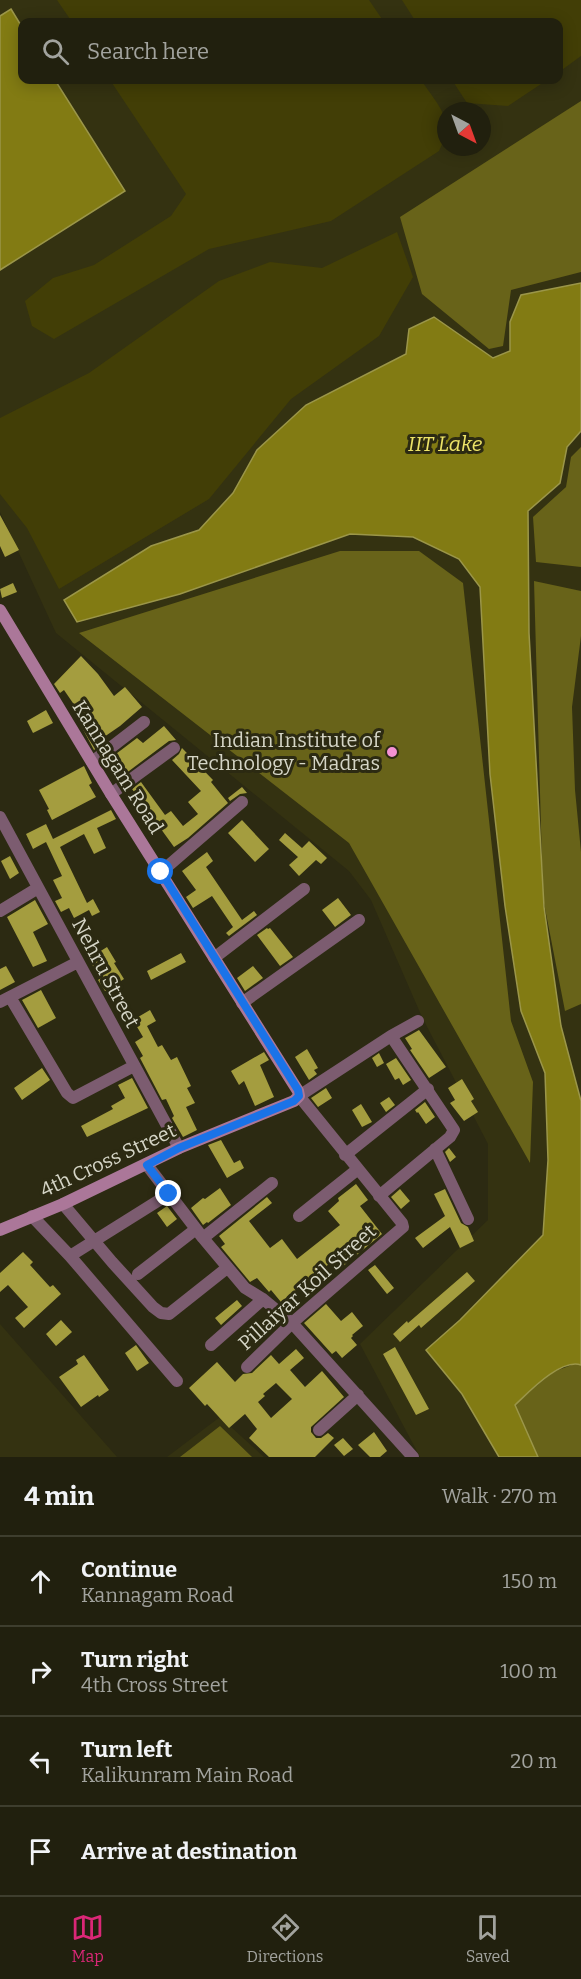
<!DOCTYPE html>
<meta charset="utf-8">
<style>
body{margin:0;font-family:Bitter,serif;background:#2d2d1c;color:#f1f3f6}
.compass{position:absolute;left:437px;top:102px;width:54px;height:54px;border-radius:50%;background:#21200e;box-shadow:0 3px 15px #0003;rotate:139deg}
.stop{position:absolute;width:18px;height:18px;margin:-14px;border:4px solid #1a73e8;border-radius:50%;background:#fff}
.stop.end{background:#1a73e8;border-color:#fff;box-shadow:0 2px 6px #0008}
.list{margin:0;padding:0;list-style:none}
h2{display:flex;justify-content:space-between;align-items:center;height:78px;margin:0;padding:0 24px;font-size:26px}
h2 small{font-size:20px;font-weight:400;color:#a2a39e}
.list li{display:grid;grid-template-columns:39px 1fr auto;gap:18px;align-items:center;box-sizing:border-box;height:90px;padding:0 24px;border-top:2px solid #3e3e2e}
.list b{display:block;font-size:22px;white-space:nowrap}
.list p{margin:0;font-size:20px;white-space:nowrap;color:#a2a39e}
.list em{font-size:20px;font-style:normal;color:#a2a39e}
.icon{flex:none;width:33px;height:33px;fill:none;stroke:currentColor;stroke-width:2;stroke-linecap:round;stroke-linejoin:round}
.map{position:relative;flex:none;width:581px;height:1457px;overflow:hidden}
.search{position:absolute;background:#21200e;box-shadow:0 3px 15px #0003;left:18px;right:18px;top:18px;height:66px;display:flex;align-items:center;gap:15px;box-sizing:border-box;padding:0 21px;border-radius:12px;color:#a2a39e;font-size:22px}
.sheet{height:438px;background:#21200e}
nav{display:flex;justify-content:space-around;align-items:center;box-sizing:border-box;height:84px;border-top:2px solid #3e3e2e;background:#21200e;font-size:16px;color:#a2a39e}
nav a{display:grid;justify-items:center;gap:3px}
nav .on{color:#db2777}
.map>svg:first-child{display:block}
.built{fill:#343211;fill-rule:evenodd}
.green{fill:#423e06}
.forest{fill:#686319}
.water{fill:#827b13;stroke:#9b9649;stroke-width:1.5}
.building{fill:#a49d3f;fill-rule:evenodd}
.lines{fill:none;stroke-linecap:round;stroke-linejoin:round}
.street{stroke:#7c5c70;stroke-width:12}
.secondary{stroke:#ab7799;stroke-width:12}
.route{stroke:#1a73e8;stroke-width:8}
.poi-dot{fill:#f491d3;stroke:#2c2a12;stroke-width:2}
.labels{text-anchor:middle;stroke-width:6;stroke-linejoin:round;paint-order:stroke}
.poi-label{font-size:20px;fill:#d5d5c6;stroke:#2c2a12;text-anchor:end}
.street-label{font-size:20px;fill:#d5d5c6;stroke:#2c2a12}
.water-label{font-size:21px;font-style:italic;fill:#ede468;stroke:#2c2a12}
</style>
<div class="map">
<svg width="581" height="1457" viewBox="0 0 581 1457">
<rect width="100%" height="100%" fill="#2c2a12"/>
<!-- built -->
<path class="built" d="M0,0H581V1457H420L360,1344L488,1220V1144L422,1017L371,900L349,871L56,633L0,512ZM22,22H558V80H22ZM446,111H482V147H446Z
M0,1324L117,1457H0Z
M220,1417L264,1457H167Z"/>
<!-- green -->
<path class="green" d="M57,0H369L384,22H72Z
M402,0H581V56L559,72L558,22H416Z
M110,80H421C439,107 455,118 439,151L331,221L209,249L54,339L32,326L25,301L53,278L94,265L171,216L186,194Z
M452,80H547L508,106L467,103Z
M397,232L413,277L379,336L291,399L209,499L59,589L27,528L0,494V418L89,373L219,281L270,262L322,268Z"/>
<!-- forest -->
<path class="forest" d="M581,101V272L511,290L503,346L489,349L422,294L400,217Z
M581,447V567L536,562L533,517L566,487L571,457Z
M340,551H419L463,583L511,1021L533,1082L530,1163L349,843L79,633Z
M534,581L581,591V636L572,707L575,790L581,852V1004L565,1011L543,898Z
M577,1363L581,1365V1457H538L514,1405L553,1372Z
M220,1426L252,1457H180Z"/>
<!-- water -->
<path class="water" d="M11,9L22,27V80H55L125,191L0,270V16Z
M581,283V431L567,447L560,483L528,511L529,633L544,907L561,1026L581,1101V1365C561,1358 529,1392 515,1405L538,1457H499L462,1394L426,1350L460,1320L543,1235L548,1160L545,1073L521,1011L505,906L490,774L480,587L459,559L413,537L350,534L180,594L77,622L64,600L151,546L199,530L233,493L257,450L306,405L406,354L409,329L434,317L493,358L510,351V322L521,295Z"/>
<!-- building -->
<path class="building" d="M0,515L19,550L5,557L0,546Z
M13,583L17,592L2,598L0,589Z
M81,656L98,674L114,696L125,687L142,707L120,726L104,737L106,741L94,750L77,718L80,716L74,707L75,706L64,690L60,693L54,684Z
M46,710L53,723L33,733L27,721Z
M164,726L176,740L169,741L117,780L104,763L137,738L143,743Z
M182,748L213,780L211,782L228,803L188,838L174,847L132,789L141,782L165,815L171,811L183,826L198,814L188,802L201,791L172,760L179,754Z
M84,766L92,783L89,785L96,797L52,820L47,810L49,809L39,790Z
M242,787L247,793L240,794L230,801L228,798Z
M111,810L116,819L97,828L106,848L94,854L84,834L60,847L87,903L93,899L100,912L92,916L89,910L74,918L69,908L61,912L55,901L62,898L53,880L62,876L46,842L33,849L26,834L46,824L53,839Z
M242,820L269,849L255,862L228,833Z
M285,833L302,848L309,841L327,858L321,864L316,860L299,876L289,865L298,857L279,840Z
M207,852L213,861L206,867L242,920L254,911L257,915L229,936L226,933L233,927L212,896L193,908L186,897L196,890L182,871Z
M10,856L19,873L10,879L1,861Z
M338,898L351,915L335,927L322,910Z
M35,900L48,924L33,932L47,961L33,967L7,917Z
M267,928L268,929L270,928L293,957L280,966L257,935Z
M107,947L116,962L114,963L124,979L105,991L98,980L101,978L88,959Z
M181,953L186,962L151,980L147,971Z
M6,966L15,982L0,990V969Z
M253,966L263,978L245,991L237,978Z
M41,990L56,1018L38,1028L22,1000Z
M150,1010L156,1021L147,1026L158,1047L162,1045L171,1060L177,1057L191,1086L187,1088L195,1103L186,1107L197,1130L183,1137L172,1118L174,1116L166,1099L162,1100L140,1058L143,1056L135,1042L143,1037L133,1020Z
M419,1030L446,1067L429,1078L410,1050L412,1049L405,1038Z
M307,1049L318,1068L314,1070L317,1074L309,1080L295,1057Z
M264,1052L269,1060L260,1065L274,1097L255,1106L244,1081L239,1085L231,1071Z
M379,1053L384,1063L377,1067L372,1058Z
M396,1058L411,1080L403,1085L399,1078L395,1080L386,1064Z
M42,1068L50,1080L22,1100L14,1088Z
M132,1078L148,1108L87,1137L81,1126L113,1109L111,1106L125,1098L118,1085Z
M462,1079L474,1099L471,1101L478,1112L464,1121L450,1103L455,1100L448,1088Z
M326,1088L332,1098L318,1107L311,1098Z
M389,1097L395,1105L386,1112L380,1103Z
M425,1102L435,1117L426,1124L418,1112L417,1113L415,1110Z
M361,1104L372,1122L362,1127L352,1110Z
M221,1140L234,1163L240,1160L244,1168L227,1178L208,1145Z
M449,1148L456,1157L450,1162L445,1152Z
M356,1184L368,1200L360,1206L382,1234L336,1272L329,1264L281,1302L271,1290L269,1292L257,1278L250,1282L221,1247L225,1244L219,1236L267,1197L272,1203L249,1221L270,1248L282,1239L297,1259L340,1225L328,1211L339,1201L338,1198Z
M220,1188L231,1205L208,1223L207,1222L203,1225L191,1208L203,1198L205,1199Z
M400,1189L410,1201L401,1209L391,1197Z
M445,1189L461,1223L468,1227L474,1241L460,1248L450,1227L423,1248L415,1238L445,1216L434,1194Z
M167,1206L177,1219L167,1227L157,1213Z
M23,1252L33,1262L30,1265L50,1287L53,1285L61,1294L24,1328L15,1318L28,1307L8,1285L0,1292V1273Z
M375,1265L394,1288L387,1294L368,1270Z
M467,1272L475,1281L421,1328L419,1325L400,1342L393,1334L407,1321L408,1323Z
M237,1300L242,1306L221,1325L215,1318Z
M326,1304L341,1321L352,1312L363,1326L352,1335L353,1336L351,1338L357,1345L342,1358L336,1351L332,1354L304,1323Z
M61,1320L72,1332L56,1346L46,1334Z
M136,1345L149,1363L137,1371L125,1353Z
M395,1347L429,1409L416,1415L383,1354Z
M296,1349L304,1358L290,1370L305,1387L322,1371L344,1397L311,1427V1432L316,1438H321L328,1433L334,1438L315,1457H269L249,1438L257,1429L245,1414L229,1428L207,1404L205,1406L189,1388L217,1362L235,1382L243,1374L252,1373L271,1355L279,1364ZM276,1383L292,1399L271,1418L258,1402L265,1396L263,1394Z
M84,1355L109,1390L99,1397L98,1395L81,1407L59,1377L78,1364L76,1360Z
M374,1432L387,1451L380,1457H370L358,1445Z
M343,1438L353,1449L344,1456L334,1445Z"/>
<g class="lines">
<!-- street -->
<path class="street" d="M92,762L144,722
M111,794L174,748
M0,817L179,1148
M161,872L242,802
M0,911L38,888
M214,958L304,889
M10,997L67,1093L73,1098L134,1066
M0,1002L78,962
M242,1003L359,920
M435,1149L468,1219
M345,1155L428,1089
M147,1165L203,1238L245,1288L263,1299L292,1323L413,1457
M379,1196L450,1137L454,1130L391,1036
M63,1204L112,1262L153,1307L161,1313L169,1314L227,1268
M32,1216L70,1256L177,1381
M299,1216L358,1169
M203,1238L272,1183
M70,1256L169,1194
M138,1274L196,1229
M211,1345L263,1299
M247,1367L292,1323L403,1227L402,1223L299,1096L391,1036L418,1021
M319,1430L358,1395"/>
<!-- secondary -->
<path class="secondary" d="M0,610L111,794L298,1091L299,1096L294,1101L179,1148L63,1204L0,1230"/>
</g>
<g class="lines">
<!-- route -->
<path class="route" d="M161,872L298,1090L299,1096L294,1101L179,1148L147,1165L169,1194"/>
</g>
<!-- markers -->
<circle class="poi-dot" cx="392" cy="752" r="6"/>
<g class="labels">
<!-- poi labels -->
<g class="poi-label">
<text x="380" y="747">Indian Institute of<tspan x="380" dy="23">Technology - Madras</tspan></text>
</g>
<!-- street labels -->
<g class="street-label">
<text transform="translate(118 767) rotate(58)" y="7">Kannagam Road</text>
<text transform="translate(106 973) rotate(62)" y="7">Nehru Street</text>
<text transform="translate(108 1160) rotate(-25)" y="7">4th Cross Street</text>
<text transform="translate(307 1287) rotate(-42)" y="7">Pillaiyar Koil Street</text>
</g>
<!-- water labels -->
<g class="water-label">
<text x="445" y="451">IIT Lake</text>
</g>
</g>
</svg>
<svg class="compass" viewBox="-18 -18 36 36"><path d="M0-13l5 13h-10z" fill="#e53935"/><path d="M0 13l5-13h-10z" fill="#a2a39e"/></svg>
<div class="stop" style="left:161px;top:872px"></div>
<div class="stop end" style="left:169px;top:1194px"></div>
<div class="search"><svg class="icon" aria-label="search" viewBox="0 0 24 24"><circle cx="10" cy="10" r="6"/><path d="M15 15l6 6"/></svg>Search here</div>
</div>
<section class="sheet">
<h2>4 min<small>Walk · 270 m</small></h2>
<ul class="list">
<li><svg class="icon" aria-label="ahead" viewBox="0 0 24 24"><path d="M12 20V5M6 11l6-6 6 6"/></svg><div><b>Continue</b><p>Kannagam Road</p></div><em>150 m</em></li>
<li><svg class="icon" aria-label="right" viewBox="0 0 24 24"><path d="M7 20v-9h11M14 6l5 5-5 5"/></svg><div><b>Turn right</b><p>4th Cross Street</p></div><em>100 m</em></li>
<li><svg class="icon" aria-label="left" viewBox="0 0 24 24"><path d="M17 20v-9H6M10 6l-5 5 5 5"/></svg><div><b>Turn left</b><p>Kalikunram Main Road</p></div><em>20 m</em></li>
<li><svg class="icon" aria-label="arrive" viewBox="0 0 24 24"><path d="M6 21V4h12l-3 4 3 4H6"/></svg><div><b>Arrive at destination</b></div></li>
</ul>
</section>
<nav>
<a class="on"><svg class="icon" aria-label="map" viewBox="0 0 24 24"><path d="M3 6l6-2 6 2 6-2v14l-6 2-6-2-6 2zM9 4v14M15 6v14"/></svg>Map</a>
<a><svg class="icon" aria-label="directions" viewBox="0 0 24 24"><path d="M12 3l9 9-9 9-9-9zM9 14v-3h6M13 9l2 2-2 2"/></svg>Directions</a>
<a><svg class="icon" aria-label="saved" viewBox="0 0 24 24"><path d="M7 4h10v16l-5-4-5 4z"/></svg>Saved</a>
</nav>
